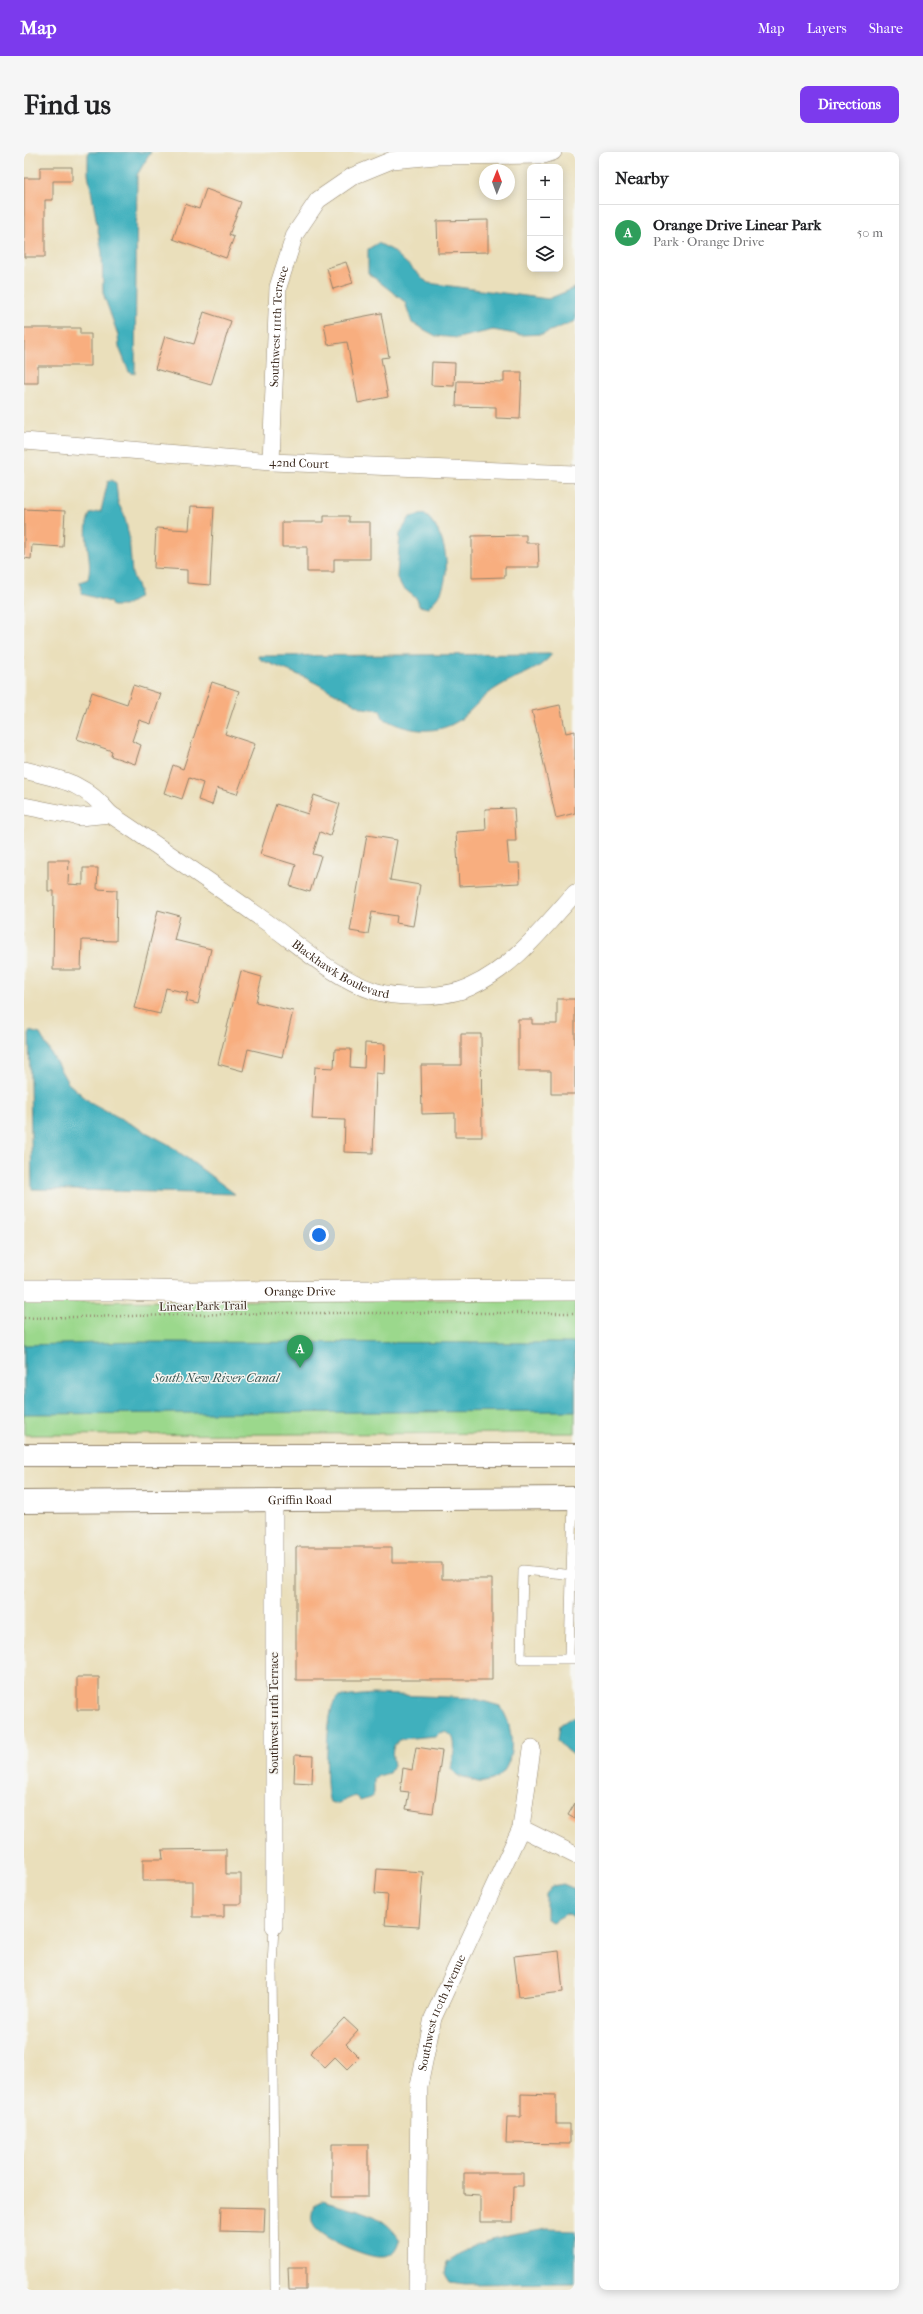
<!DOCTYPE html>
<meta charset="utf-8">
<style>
body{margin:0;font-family:"IM FELL French Canon",serif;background:#f6f6f6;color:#202124}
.controls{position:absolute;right:12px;top:12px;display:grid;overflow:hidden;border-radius:8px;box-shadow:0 2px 10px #0003}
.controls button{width:36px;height:36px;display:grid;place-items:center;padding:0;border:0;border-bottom:1px solid #e0e0e0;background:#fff;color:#202124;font:20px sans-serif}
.compass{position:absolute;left:455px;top:12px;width:36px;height:36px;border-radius:50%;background:#fff;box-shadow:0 2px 10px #0003;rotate:1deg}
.you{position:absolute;left:295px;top:1083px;width:14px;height:14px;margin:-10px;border:3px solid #fff;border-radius:50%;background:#1a73e8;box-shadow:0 0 0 6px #1a73e833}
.badge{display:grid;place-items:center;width:26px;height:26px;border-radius:50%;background:#7c3aed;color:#fff;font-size:13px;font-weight:700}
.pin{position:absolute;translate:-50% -33px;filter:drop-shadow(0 1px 2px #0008)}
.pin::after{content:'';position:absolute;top:21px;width:14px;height:12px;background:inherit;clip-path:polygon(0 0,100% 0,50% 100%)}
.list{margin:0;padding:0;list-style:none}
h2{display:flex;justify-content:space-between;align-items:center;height:52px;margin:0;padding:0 16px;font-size:17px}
h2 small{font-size:13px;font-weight:400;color:#757577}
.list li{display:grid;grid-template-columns:26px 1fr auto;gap:12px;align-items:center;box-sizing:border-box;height:56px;padding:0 16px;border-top:1px solid #e0e0e0}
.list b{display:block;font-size:15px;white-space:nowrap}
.list p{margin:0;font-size:13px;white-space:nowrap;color:#757577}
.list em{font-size:13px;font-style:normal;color:#757577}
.icon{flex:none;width:22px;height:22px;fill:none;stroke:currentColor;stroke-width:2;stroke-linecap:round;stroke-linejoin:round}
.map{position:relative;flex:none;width:551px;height:2138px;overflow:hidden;border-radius:8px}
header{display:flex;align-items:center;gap:24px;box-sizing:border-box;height:56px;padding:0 20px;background:#7c3aed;color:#fff}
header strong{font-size:19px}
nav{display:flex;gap:22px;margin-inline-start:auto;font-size:14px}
.intro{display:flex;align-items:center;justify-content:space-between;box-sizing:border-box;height:96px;padding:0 24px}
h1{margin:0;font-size:28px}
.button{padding:10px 18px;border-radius:8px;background:#7c3aed;color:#fff;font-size:14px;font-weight:700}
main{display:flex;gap:24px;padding:0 24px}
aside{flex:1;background:#fff;border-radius:8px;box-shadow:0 2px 10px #0003}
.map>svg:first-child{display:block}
.green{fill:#9bd88c;stroke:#6b8155}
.water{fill:#41b0bd;stroke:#3e6d6e}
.building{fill:#f8ae7f}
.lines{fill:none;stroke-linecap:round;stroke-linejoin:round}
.service-casing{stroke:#92846c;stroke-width:10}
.minor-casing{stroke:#92846c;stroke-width:18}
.tertiary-casing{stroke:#92846c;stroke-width:22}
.primary-casing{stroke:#92846c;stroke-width:24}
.path{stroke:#92846c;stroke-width:2.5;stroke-dasharray:1 3;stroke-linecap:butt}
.service{stroke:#fff;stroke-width:9}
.minor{stroke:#fff;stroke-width:17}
.tertiary{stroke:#fff;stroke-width:21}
.primary{stroke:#fff;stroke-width:22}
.labels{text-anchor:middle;stroke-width:3;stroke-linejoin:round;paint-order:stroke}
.street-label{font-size:12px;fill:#3b2a1e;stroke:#f6f6f2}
.water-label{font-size:13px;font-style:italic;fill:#3d5956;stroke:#f6f6f2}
</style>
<header>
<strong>Map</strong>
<nav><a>Map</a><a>Layers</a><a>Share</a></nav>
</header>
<div class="intro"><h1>Find us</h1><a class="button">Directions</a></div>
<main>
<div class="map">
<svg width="551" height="2138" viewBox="0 0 551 2138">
<rect width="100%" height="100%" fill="#f6f6f2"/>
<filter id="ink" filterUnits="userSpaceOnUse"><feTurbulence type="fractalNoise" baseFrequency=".025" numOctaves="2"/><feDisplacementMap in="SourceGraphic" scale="8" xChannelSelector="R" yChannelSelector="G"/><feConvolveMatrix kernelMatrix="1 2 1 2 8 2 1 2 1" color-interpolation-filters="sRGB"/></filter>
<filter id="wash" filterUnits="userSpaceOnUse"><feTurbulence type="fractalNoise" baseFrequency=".012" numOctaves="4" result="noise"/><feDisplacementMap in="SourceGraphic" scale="16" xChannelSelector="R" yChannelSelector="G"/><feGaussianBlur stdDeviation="0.9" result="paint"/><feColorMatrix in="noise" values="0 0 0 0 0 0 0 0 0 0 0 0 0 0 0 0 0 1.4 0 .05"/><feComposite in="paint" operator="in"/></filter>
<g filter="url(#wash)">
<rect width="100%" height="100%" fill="#eadfbb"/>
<!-- green -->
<path class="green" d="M551,1147V1281L0,1283V1150Z"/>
<!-- water -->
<path class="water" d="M64,0H127L113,23L111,222L105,220L95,195L94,183L79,141L78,101L64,21Z
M354,91L368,98L404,131L524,147L551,136V169L519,182L497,183L469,178L434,186L412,184L388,171L381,150L344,121V97Z
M88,328L92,331L94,351L100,362L105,384L108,422L115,438L114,446L100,454H88L86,450L58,442L56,430L64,427C70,405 56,383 66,362L77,359L84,329Z
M400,362C421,377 429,419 416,442C413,447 408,451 404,456L395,454L393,447L377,434L373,424L376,381L386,365Z
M528,502C515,520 492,523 474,535C460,543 449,557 437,567C414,584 382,580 359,566L356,558L339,556L280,525L237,508L234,504Z
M5,879L16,882L44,931L66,950L144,992L211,1042L8,1037Z
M113,1190L551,1191V1259L0,1262V1193Z
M349,1542L448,1546L476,1554C492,1575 495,1626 460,1630C450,1632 443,1623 435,1625L427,1617C428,1607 436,1585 423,1581C419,1579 414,1581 411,1584L378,1587C366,1593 368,1602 370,1613L365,1621L354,1624L350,1628V1641L348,1645L336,1649L331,1644L312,1652L306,1650C300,1637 303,1575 307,1560C308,1553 310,1548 316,1545Z
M548,1565H551V1605L541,1597L534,1588L536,1573Z
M539,1732L551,1737V1771L549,1765L542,1762L528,1770L522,1767V1742L529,1734Z
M299,2048C330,2059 356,2057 376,2088C374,2098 367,2106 355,2105C342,2105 296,2086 290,2074C286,2067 288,2061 290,2053Z
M523,2077L551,2078V2131L441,2132L426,2130L421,2122L423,2110L447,2094L483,2084Z"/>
<g id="blocks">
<!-- building -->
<path class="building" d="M16,15H48V29H29V48H21V105H0V26H16Z
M182,37L217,50L205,83L210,85L202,106L149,87L161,52L175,57Z
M464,68V100L414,101L413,69Z
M322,110L329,131L309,137L303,116Z
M180,160L207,169L187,233L131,217L141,184L170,192Z
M357,161L365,205L357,206L364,245L334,251L323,190L304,193L300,172Z
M0,176H56V182H67V214H14V231H0Z
M408,210L431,211L430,234L407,233Z
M480,220H498L496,267L472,266V255L432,254L433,229L480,230Z
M167,354L190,355L186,433L163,431V418L130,416L132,376L165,378Z
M0,357L41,359L39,395L8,393L7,407L0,406Z
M300,364H325V370H346V407H310V420H283V395H258V370H300Z
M502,383V391H514L515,415H481V425L448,426V384Z
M188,530L215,539L201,582L231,592L213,642L193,636L188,653L174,648L179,631L165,626L158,647L140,641L149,613L159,617Z
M109,533L137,542L127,572L115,568L108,589L117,593L111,612L87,604L88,599L53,587L68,540L103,552Z
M536,553L542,581L551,579V661L532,666L508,559Z
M290,643L316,652L306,684L296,680L289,702L297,704L286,740L266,734L272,713L236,702L252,652L284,662Z
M490,656L492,689H483L485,711H495L496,731L435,734L432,680L462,678L461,657Z
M343,683L373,688L366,728L396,733L389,774L372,771L373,764L348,760L344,782L326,779Z
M24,708H45L44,732L59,733V716H74L73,737L93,738L92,789L58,788L57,818H29L30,739H24Z
M134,758L156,764L150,788L187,797L174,852L162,849L164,841L142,836L136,862L110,856Z
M217,819L238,825L232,850L269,859L258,905L224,897L219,919L194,912Z
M533,847H551V942H527V919H494V867H508V872H533Z
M437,882H457L458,985H431V961L398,962L397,913H437Z
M341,891L361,892L360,922L352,921L349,1001L320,1000L321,968L288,967L291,915L310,916L311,897H327L326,915L340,916Z
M272,1395H368V1411H418V1427H468V1528H272Z
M53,1525H75V1558H53Z
M392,1595L418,1599L409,1661L382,1657L385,1640L376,1639L379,1616L388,1618Z
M271,1603L289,1604L288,1631L270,1630Z
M551,1651V1667L544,1663Z
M202,1697V1722H217V1752H200V1765H169V1729H119V1707H139L138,1698Z
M353,1717L399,1720L395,1775L361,1773L364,1743L351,1742Z
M535,1799L539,1840L495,1845L490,1804Z
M320,1866L334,1879L322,1892L335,1905L323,1917L311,1905L301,1915L286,1901Z
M497,1942L532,1943V1972H546V1992L482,1991L483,1965H497Z
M308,1992H344V2045H308Z
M440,2021H499V2034H490L489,2070H456V2043L440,2042Z
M197,2055L241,2056L240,2080L196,2079Z
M264,2115H282V2138H265Z"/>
</g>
</g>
<g filter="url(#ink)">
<use href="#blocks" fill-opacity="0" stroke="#92846c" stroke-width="1"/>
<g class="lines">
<defs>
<path id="service" d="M551,1423L499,1418L497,1507H551
M545,1506L549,1346
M250,1774L248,1814L251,2138"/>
<g id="minor">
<path id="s1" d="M0,289L247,310L551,322"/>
<path id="s2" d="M247,310L254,135L271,82L294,48L329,24L368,8L412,4L520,3L529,0"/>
<path id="s3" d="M0,618C39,628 60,630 86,662C138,697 190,732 241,769C275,793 310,826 350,839C375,847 422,846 446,835C490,815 519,776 551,741"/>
<path d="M0,654L56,665L86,662"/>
<path d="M497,1676L551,1703"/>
<path d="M250,1774V1348"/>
<path id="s4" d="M393,2138L395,1934L409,1866L497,1676L508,1597"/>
</g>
<g id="tertiary">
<path id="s5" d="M0,1138H97L164,1140L551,1138"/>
</g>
<g id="primary">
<path d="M0,1303H551"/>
<path id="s6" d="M0,1350L551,1346"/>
</g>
</defs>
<!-- service casing -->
<use href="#service" class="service-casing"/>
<!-- minor casing -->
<use href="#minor" class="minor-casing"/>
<!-- tertiary casing -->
<use href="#tertiary" class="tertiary-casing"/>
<!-- primary casing -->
<use href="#primary" class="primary-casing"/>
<!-- path -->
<path class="path" d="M0,1166L258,1161H551"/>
<!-- service -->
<use href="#service" class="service"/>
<!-- minor -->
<use href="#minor" class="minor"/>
<!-- tertiary -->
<use href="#tertiary" class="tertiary"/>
<!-- primary -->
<use href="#primary" class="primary"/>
</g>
</g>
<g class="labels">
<!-- street labels -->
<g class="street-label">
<text dy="4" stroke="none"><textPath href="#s2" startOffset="136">Southwest 111th Terrace</textPath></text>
<text dy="4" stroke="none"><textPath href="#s1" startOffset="276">42nd Court</textPath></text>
<text dy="4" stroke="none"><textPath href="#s3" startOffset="378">Blackhawk Boulevard</textPath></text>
<text dy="4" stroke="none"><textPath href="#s5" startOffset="276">Orange Drive</textPath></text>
<text transform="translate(179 1154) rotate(-1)" y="4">Linear Park Trail</text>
<text dy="4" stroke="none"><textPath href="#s6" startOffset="276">Griffin Road</textPath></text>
<text transform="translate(250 1561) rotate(-90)" y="4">Southwest 111th Terrace</text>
<text dy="4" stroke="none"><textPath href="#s4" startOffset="281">Southwest 110th Avenue</textPath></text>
</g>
<!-- water labels -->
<g class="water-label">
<text x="192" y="1230">South New River Canal</text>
</g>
</g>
</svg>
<div class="controls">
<button>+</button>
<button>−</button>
<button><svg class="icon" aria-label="layers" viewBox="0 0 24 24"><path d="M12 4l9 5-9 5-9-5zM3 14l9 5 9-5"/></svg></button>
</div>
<svg class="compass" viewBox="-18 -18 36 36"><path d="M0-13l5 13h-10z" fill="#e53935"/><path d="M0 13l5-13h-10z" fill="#757577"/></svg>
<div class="you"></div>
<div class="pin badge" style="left:276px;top:1216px;background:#2e9e5b">A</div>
</div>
<aside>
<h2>Nearby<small></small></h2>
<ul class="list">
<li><span class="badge" style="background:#2e9e5b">A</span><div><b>Orange Drive Linear Park</b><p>Park · Orange Drive</p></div><em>50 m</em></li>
</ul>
</aside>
</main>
